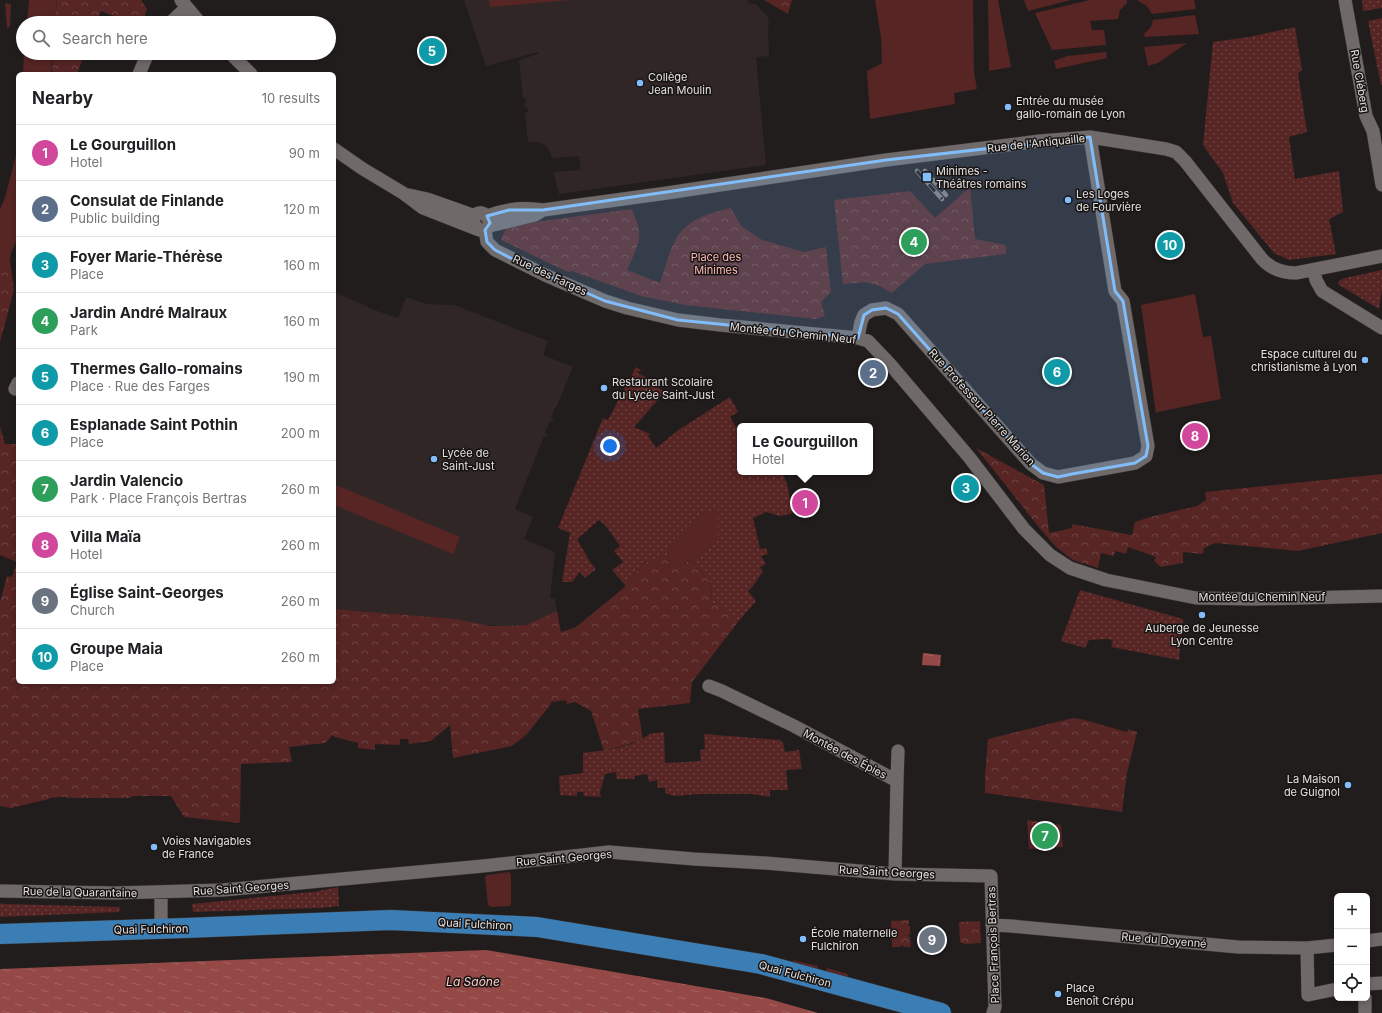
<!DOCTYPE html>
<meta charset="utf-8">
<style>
body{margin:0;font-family:Inter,sans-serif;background:#f6f6f6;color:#202124}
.controls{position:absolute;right:12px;bottom:12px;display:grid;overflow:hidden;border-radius:6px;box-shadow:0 2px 6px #0003}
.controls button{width:36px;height:36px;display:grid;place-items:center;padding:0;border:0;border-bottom:1px solid #e0e0e0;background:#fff;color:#202124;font:20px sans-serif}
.you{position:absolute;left:610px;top:446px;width:14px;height:14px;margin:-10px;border:3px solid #fff;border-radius:50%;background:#1a73e8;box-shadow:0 0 0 6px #1a73e833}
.badge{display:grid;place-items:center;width:26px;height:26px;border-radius:50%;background:#4c6784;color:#fff;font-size:13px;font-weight:700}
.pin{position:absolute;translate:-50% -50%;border:2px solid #fff;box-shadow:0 1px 4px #0006}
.popup{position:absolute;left:737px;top:423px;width:136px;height:52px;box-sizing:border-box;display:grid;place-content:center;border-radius:6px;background:#fff;filter:drop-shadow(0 1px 3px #0005);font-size:13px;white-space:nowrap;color:#757577}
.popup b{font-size:15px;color:#202124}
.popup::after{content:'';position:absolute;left:50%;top:100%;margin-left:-8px;border:8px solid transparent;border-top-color:#fff}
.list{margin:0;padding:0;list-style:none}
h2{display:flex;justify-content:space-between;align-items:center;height:52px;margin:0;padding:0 16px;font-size:17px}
h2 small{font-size:13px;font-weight:400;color:#757577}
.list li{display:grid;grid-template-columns:26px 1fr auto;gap:12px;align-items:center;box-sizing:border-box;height:56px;padding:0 16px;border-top:1px solid #e0e0e0}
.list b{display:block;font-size:15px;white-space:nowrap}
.list p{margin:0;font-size:13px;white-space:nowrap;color:#757577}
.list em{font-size:13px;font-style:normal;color:#757577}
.icon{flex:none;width:22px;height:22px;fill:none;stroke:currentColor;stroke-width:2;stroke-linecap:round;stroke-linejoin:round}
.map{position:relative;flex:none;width:1382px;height:1013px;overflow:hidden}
.search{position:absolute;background:#fff;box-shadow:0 2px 6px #0003;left:16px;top:16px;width:320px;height:44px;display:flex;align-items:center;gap:10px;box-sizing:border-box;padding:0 14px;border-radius:22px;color:#757577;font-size:15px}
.panel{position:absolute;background:#fff;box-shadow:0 2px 6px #0003;left:16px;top:72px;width:320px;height:612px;border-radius:6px}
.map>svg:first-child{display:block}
.built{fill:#312626}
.grass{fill:#562524}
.forest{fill:url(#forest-crowns)}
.garden{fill:url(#garden-dots)}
.water{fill:url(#water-ripples)}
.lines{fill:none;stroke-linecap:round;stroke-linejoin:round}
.street-casing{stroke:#3b3737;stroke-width:14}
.primary-casing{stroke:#3b3737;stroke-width:21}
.street{stroke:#6f6a69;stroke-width:13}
.primary{stroke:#3b7eb6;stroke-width:20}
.rail-casing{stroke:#7c7878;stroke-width:4.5}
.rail{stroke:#181413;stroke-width:3;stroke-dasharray:9;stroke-linecap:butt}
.marked{fill:#81bdfa;fill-opacity:0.2;stroke:#81bdfa;stroke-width:3;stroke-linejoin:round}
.poi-dot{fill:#81bdfa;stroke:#181413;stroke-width:1.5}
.labels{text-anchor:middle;stroke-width:3;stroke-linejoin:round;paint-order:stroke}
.poi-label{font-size:11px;fill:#e3e0e0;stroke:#181413;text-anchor:start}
.street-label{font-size:11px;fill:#e3e0e0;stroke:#181413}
.park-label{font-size:11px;fill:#fcb9b5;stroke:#181413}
.water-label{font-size:12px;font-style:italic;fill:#faccc9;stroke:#181413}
</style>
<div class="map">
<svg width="1382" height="1013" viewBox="0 0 1382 1013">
<defs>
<pattern id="forest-crowns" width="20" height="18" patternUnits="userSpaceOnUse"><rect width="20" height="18" fill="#562524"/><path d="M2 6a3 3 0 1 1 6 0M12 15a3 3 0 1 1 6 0" fill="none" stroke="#6e4444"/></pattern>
<pattern id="garden-dots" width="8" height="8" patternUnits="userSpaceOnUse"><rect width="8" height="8" fill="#562524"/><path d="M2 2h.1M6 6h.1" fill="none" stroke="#6e4444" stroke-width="1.8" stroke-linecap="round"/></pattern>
<pattern id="water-ripples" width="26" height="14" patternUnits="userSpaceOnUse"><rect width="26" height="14" fill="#944947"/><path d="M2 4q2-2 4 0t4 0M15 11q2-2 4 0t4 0" fill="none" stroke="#a36361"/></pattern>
</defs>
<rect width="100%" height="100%" fill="#211d1d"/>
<!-- built -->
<path class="built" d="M464,0H748L749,4H756L768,17L769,23L768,30L769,56L756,57L766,165L559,194L553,172L581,170L579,156L552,158L550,151L544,144L538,142H528L525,113L528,112L527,108L524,105L526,101V98H523L519,60L538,54V52L486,66Z
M335,292L374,310L398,318L406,297L426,304L454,305L548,341L543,355L573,367L558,403V406H556L551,418L553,419V421H550L545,433L547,435L546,437L544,436L515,509L533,517L524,539L555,552L550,598L555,599L557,611L526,625L504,626L486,625L457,619L334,609V294Z"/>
<!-- grass -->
<path class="grass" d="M29,0H57L55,23H27Z
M489,0H570L490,7Z
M875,0H973L974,72L977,89L954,93L955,104L870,119L867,71L882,63L881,37Z
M988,0H998L1011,67L989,71Z
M1024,0H1071L1028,11Z
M1090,0H1127V3L1120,10L1118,19L1090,21L1092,30H1104L1106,45L1052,50L1035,13Z
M1138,0H1194L1196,9L1152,14L1147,6L1138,1Z
M5,3L11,4L10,27L7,28Z
M1195,15L1199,34L1145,37L1144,34L1151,27L1153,20Z
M1187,43L1158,63L1148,66L1144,47Z
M1106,52L1107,58L1056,69L1054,61L1067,56Z
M24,53H53L51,74H23Z
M18,131V237L11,253L10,261L0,257V209L5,198L16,155Z
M1195,294L1203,337L1211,336L1221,399L1158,412L1156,414L1141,305Z
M334,484L460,537L453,554L334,505Z
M718,507V541L692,560L669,568L668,555L672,541L690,523L704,513Z
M509,872L511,875V904L510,906L491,907L488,905L485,877L487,875Z
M793,960L818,966L817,970L826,972L827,968L848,974L847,978L792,964Z"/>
<!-- forest -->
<path class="forest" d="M57,0H141L147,9L142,23H132L101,11L96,23H55Z
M764,0H792L788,14Z
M53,53H85L77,74H52Z
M970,187L975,239L1006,245V254L925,264L892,293C870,280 867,282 843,284L834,200L910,191L935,218Z
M731,208L741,226L762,240L804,252L826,247L831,292L821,302L825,316L815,319L685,305L641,296L572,271L568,272L501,240L507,226L631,209C646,236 638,244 627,270L660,283C665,269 669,251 676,239C686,220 711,212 731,208Z
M0,257L10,261L14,290L0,342Z
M0,427L5,444H18V682H334V609L457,619L491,626H504L526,625L557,611L561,632L576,627L626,586L643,563L668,555L669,568L692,560L711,584L712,603H719L738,622L692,682L690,703L638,709L643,740L604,751L591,711L575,702L567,704L566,700L551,702V704L527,734L512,746L453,758L450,725L431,741L409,744L408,739H400V745L375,744V750L358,748V743L335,737L332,735L331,737L325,743L289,747L292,762L241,764L240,823L184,817L171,796H133L129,798H74L61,797L49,798V799L11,808L0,806V602L7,576L12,577L17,562L0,555Z
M976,448L1044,485L1049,533L1072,528V524L1132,535L1135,522L1150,517L1197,506L1206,500L1205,492L1382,474V533L1298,551L1215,543L1204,548L1203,554L1183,552V563L1161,567L1154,561L1156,557L1128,547L1126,554L1115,551L1114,556L1101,553L1098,568L1073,560L1056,547L1038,526Z
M1073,718L1081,719L1127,732L1128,729L1137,732L1127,773L1122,812L985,793V776L988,739Z
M1027,820L1061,825L1063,847L1029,849Z
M909,920V924H908V926H910V935H908L909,937H910L911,947H904L902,945L900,947H892L891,921Z
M980,921L981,943L965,944L960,942L959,922Z"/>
<!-- garden -->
<path class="garden" d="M1362,0H1382V8L1363,11Z
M1382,18V85H1381L1368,21Z
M1295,27L1302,70L1298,73L1307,132L1289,137L1295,179L1339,171L1343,212L1329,219L1336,254L1289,260L1274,253L1233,203L1223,173L1203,145L1213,42L1249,37Z
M1382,270V289L1379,309L1339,285L1338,283L1340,280L1345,278Z
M636,367L641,370L637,373C648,377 657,384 664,393L634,427L650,434L648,436L656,448L680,429L730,397L738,412L730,417L740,434V472H782L787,484L793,513L780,516L766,512L753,518L760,549L766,548L768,554L761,556L766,564L760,567L763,572C756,580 756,584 748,591L756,601L738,622L719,604L712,603L711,584L692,560L718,541V508L704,513L690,523L672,541L668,555L643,563L626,586L612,570L623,562L614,551L620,546L606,526L599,520L577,539L590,562L596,569L585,578L580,572L572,582H562L570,533L558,528L603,418L608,420Z
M1080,590L1183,619L1179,660L1111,647L1113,641L1108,639L1089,640L1085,648L1061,641Z
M664,732L665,763L701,761L700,750L705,749L704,734L780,740L783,743L785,752L799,750L802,769L786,770L788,790H770V797L752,794H699L674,796L665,793V788H658L657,780L649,782L647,774L635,776L634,779H617L616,772L605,774L600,792L601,797L584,796L583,792H577V796L560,795L559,776L583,773V753C601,751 636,747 649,734Z
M338,887L339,906L320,908L193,912L192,904L313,892Z
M0,903L4,904L120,907L119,912L0,917Z"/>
<!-- water -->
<path class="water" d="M923,653L941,655L940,666L922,665Z
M486,950L766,998L818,1013H0V969Z"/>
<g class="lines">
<defs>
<path id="street" d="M181,0L200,23
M1345,0L1366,116L1373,131L1382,185
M170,23L186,8
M230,53L251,74
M139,74L148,53
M334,149L363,169L403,193L423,208L479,230C503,231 479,198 473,221L477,229
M409,195L427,199L475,216
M487,216C505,209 525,207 543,210L667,193L886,160L1040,141L1090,137L1166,149L1176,152L1185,161L1262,259C1271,269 1282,273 1296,273L1382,256
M489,226L535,215L540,212
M485,230L487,242L495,250L545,275L605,301L627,308L678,320L720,325L858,338L868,341L889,363L969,457L1024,529L1050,555L1070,568L1106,580L1196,598L1256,599L1382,596
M1314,270L1316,280L1322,291L1382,328
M858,338L861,322L864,315L872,310L886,308L898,314L1031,464L1043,473L1058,477L1135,463L1146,456L1148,446L1123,301L1115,291L1090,137
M15,389L18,383
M709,686L722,691L794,726L897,781L895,874
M897,781L898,751
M0,891L115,893L223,890L483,866L609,852L694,859L765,863L895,874L991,876L995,1007L993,1013
M161,892V929
M992,925L1011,926L1238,947L1307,948L1337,945
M1367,941L1382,939
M1307,948L1308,995L1337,989
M1367,984L1382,983
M1365,998V1013"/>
<path id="primary" d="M0,934L185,928L391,920L537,927L761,964L941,1013"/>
</defs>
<!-- street casing -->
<use href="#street" class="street-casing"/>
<!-- primary casing -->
<use href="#primary" class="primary-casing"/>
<!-- street -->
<use href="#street" class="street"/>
<!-- primary -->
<use href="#primary" class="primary"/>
<defs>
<path id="rail" d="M917,171L942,199
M925,171L946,195"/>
</defs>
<!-- rail casing -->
<use href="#rail" class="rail-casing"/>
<!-- rail -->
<use href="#rail" class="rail"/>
</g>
<!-- marked area -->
<path class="marked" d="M1090,137L1115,291L1123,301L1148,446L1146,456L1135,463L1072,474L1058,477L1043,473L1031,464L898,314L886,308L872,310L864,315L858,338L678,320L605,301L530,268L495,250L487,242L485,230L490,223L487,216L509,210H543L886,160Z"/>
<!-- markers -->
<g class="poi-dot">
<circle cx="640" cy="83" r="4"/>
<circle cx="1008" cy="107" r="4"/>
<rect x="922" y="172" width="10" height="10" rx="2"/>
<circle cx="1068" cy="200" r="4"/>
<circle cx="1365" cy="360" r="4"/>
<circle cx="604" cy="388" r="4"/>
<circle cx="434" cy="459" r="4"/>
<circle cx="1202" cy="615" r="4"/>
<circle cx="1348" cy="785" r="4"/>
<circle cx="154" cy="847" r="4"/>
<circle cx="803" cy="939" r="4"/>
<circle cx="1058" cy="994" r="4"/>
</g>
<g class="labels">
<!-- poi labels -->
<g class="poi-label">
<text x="648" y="81">Collège<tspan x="648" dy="13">Jean Moulin</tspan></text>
<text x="1016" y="105">Entrée du musée<tspan x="1016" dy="13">gallo-romain de Lyon</tspan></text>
<text x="936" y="175">Minimes -<tspan x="936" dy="13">Théâtres romains</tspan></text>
<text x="1076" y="198">Les Loges<tspan x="1076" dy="13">de Fourvière</tspan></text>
<text x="1357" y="358" text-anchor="end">Espace culturel du<tspan x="1357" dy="13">christianisme à Lyon</tspan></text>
<text x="612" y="386">Restaurant Scolaire<tspan x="612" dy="13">du Lycée Saint-Just</tspan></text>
<text x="442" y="457">Lycée de<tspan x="442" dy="13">Saint-Just</tspan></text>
<text x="1202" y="632" text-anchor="middle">Auberge de Jeunesse<tspan x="1202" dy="13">Lyon Centre</tspan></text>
<text x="1340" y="783" text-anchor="end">La Maison<tspan x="1340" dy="13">de Guignol</tspan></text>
<text x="162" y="845">Voies Navigables<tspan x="162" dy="13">de France</tspan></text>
<text x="811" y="937">École maternelle<tspan x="811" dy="13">Fulchiron</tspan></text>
<text x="1066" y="992">Place<tspan x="1066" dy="13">Benoît Crépu</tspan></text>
</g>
<!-- street labels -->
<g class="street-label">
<text transform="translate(1360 81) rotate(80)" y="4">Rue Cléberg</text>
<text transform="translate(1036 143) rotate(-6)" y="4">Rue de l'Antiquaille</text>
<text transform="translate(550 275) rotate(25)" y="4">Rue des Farges</text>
<text transform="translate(793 333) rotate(6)" y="4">Montée du Chemin Neuf</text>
<text transform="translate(982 407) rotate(48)" y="4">Rue Professeur Pierre Marion</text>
<text x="1262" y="601">Montée du Chemin Neuf</text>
<text transform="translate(845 754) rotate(28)" y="4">Montée des Épies</text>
<text transform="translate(564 858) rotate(-5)" y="4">Rue Saint Georges</text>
<text transform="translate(887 872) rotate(3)" y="4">Rue Saint Georges</text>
<text transform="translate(241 888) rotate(-4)" y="4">Rue Saint Georges</text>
<text transform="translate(80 892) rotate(1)" y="4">Rue de la Quarantaine</text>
<text transform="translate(475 924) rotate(3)" y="4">Quai Fulchiron</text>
<text transform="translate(151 929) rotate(-1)" y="4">Quai Fulchiron</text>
<text transform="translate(1164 940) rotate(5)" y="4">Rue du Doyenné</text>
<text transform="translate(993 945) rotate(-92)" y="4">Place François Bertras</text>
<text transform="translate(795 974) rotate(15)" y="4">Quai Fulchiron</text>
</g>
<!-- park labels -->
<g class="park-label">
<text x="716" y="261">Place des<tspan x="716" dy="13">Minimes</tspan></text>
</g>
<!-- water labels -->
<g class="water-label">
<text x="473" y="986">La Saône</text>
</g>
</g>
</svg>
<div class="controls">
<button>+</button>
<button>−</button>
<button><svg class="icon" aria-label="locate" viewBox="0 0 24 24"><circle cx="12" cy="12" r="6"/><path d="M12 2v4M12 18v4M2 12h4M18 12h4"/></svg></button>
</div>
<div class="you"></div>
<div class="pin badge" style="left:805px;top:503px;background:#d1479c">1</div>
<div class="popup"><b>Le Gourguillon</b>Hotel</div>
<div class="pin badge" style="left:873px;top:373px;background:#5c6f8a">2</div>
<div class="pin badge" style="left:966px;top:488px;background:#0f9aa8">3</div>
<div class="pin badge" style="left:914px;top:242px;background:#2e9e5b">4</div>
<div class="pin badge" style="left:432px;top:51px;background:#0f9aa8">5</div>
<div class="pin badge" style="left:1057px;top:372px;background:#0f9aa8">6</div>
<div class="pin badge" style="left:1045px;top:836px;background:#2e9e5b">7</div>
<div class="pin badge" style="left:1195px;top:436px;background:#d1479c">8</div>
<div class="pin badge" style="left:932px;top:940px;background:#6b7280">9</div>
<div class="pin badge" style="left:1170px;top:245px;background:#0f9aa8">10</div>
<div class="search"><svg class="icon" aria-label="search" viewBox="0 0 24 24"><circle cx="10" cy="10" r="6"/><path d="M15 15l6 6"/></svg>Search here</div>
<section class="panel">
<h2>Nearby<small>10 results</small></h2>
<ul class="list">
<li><span class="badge" style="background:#d1479c">1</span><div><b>Le Gourguillon</b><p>Hotel</p></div><em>90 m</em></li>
<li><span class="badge" style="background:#5c6f8a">2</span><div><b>Consulat de Finlande</b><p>Public building</p></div><em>120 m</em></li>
<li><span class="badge" style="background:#0f9aa8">3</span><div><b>Foyer Marie-Thérèse</b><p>Place</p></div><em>160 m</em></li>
<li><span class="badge" style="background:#2e9e5b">4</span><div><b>Jardin André Malraux</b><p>Park</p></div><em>160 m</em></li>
<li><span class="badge" style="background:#0f9aa8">5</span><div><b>Thermes Gallo-romains</b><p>Place · Rue des Farges</p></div><em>190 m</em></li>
<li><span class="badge" style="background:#0f9aa8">6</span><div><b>Esplanade Saint Pothin</b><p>Place</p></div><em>200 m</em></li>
<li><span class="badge" style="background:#2e9e5b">7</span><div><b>Jardin Valencio</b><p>Park · Place François Bertras</p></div><em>260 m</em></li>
<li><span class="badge" style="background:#d1479c">8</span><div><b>Villa Maïa</b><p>Hotel</p></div><em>260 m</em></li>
<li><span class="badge" style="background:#6b7280">9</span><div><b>Église Saint-Georges</b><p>Church</p></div><em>260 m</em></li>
<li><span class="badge" style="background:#0f9aa8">10</span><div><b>Groupe Maia</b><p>Place</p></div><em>260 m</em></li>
</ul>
</section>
</div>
